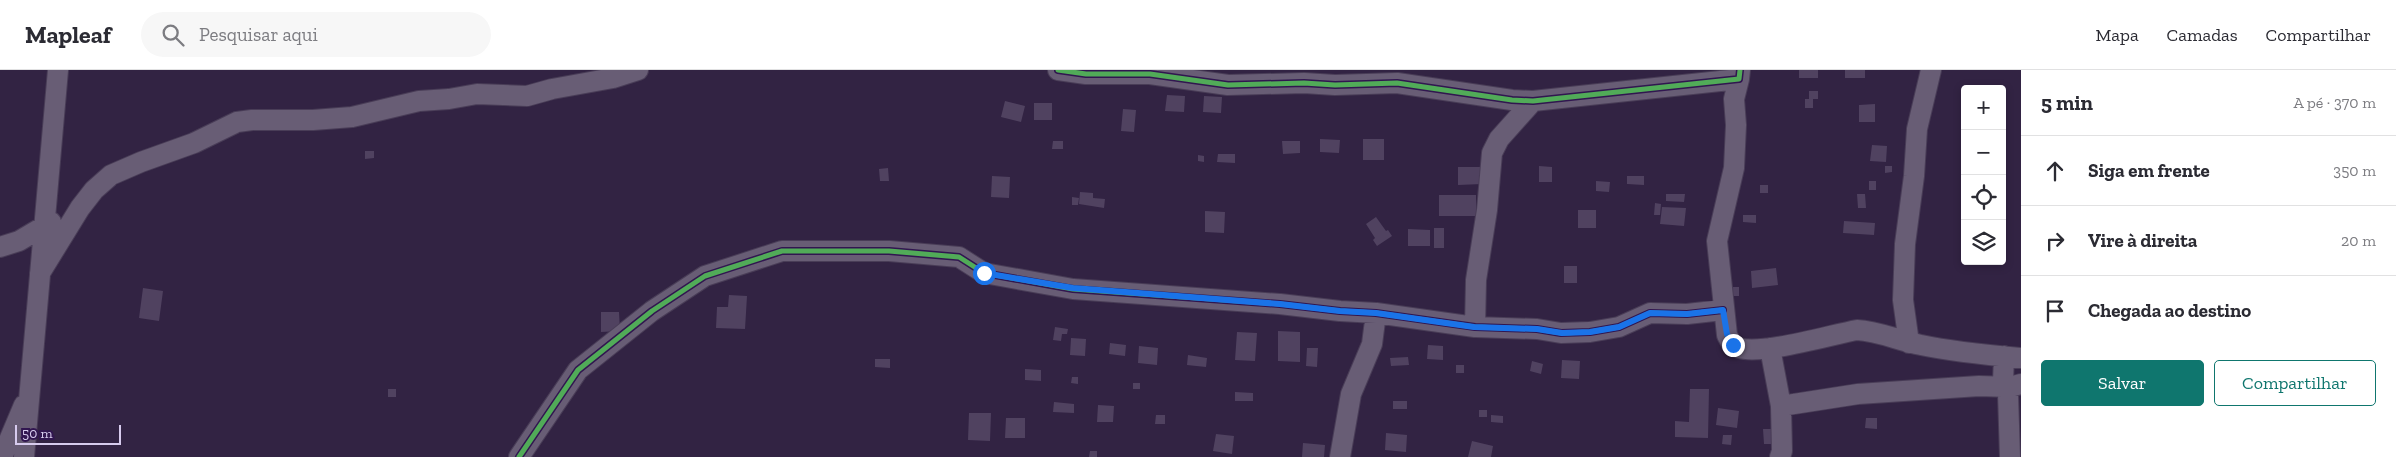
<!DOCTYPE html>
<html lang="pt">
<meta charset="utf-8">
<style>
body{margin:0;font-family:"Zilla Slab",serif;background:#f7f7f7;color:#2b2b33}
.controls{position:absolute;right:15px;top:15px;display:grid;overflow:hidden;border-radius:5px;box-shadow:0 2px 8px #0003}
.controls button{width:45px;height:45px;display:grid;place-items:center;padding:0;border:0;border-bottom:1px solid #e1e1e2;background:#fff;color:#2b2b33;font:25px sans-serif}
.scale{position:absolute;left:15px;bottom:12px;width:106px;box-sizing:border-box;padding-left:5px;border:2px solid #d7cbee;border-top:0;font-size:14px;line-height:18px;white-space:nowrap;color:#d7cbee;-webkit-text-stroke:4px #311650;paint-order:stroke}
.stop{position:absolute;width:15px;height:15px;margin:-11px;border:4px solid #1a73e8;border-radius:50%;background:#fff}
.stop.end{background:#1a73e8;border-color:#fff;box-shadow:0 1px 5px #0008}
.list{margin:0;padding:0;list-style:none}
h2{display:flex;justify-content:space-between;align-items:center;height:65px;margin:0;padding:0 20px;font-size:21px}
h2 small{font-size:16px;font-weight:400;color:#7c7c81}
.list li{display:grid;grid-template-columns:32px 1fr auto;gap:15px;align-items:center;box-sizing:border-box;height:70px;padding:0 20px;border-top:1px solid #e1e1e2}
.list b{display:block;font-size:19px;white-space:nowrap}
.list em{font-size:16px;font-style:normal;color:#7c7c81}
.actions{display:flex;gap:10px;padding:15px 20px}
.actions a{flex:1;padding:11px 0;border:1px solid #0f766e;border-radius:5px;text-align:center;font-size:18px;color:#0f766e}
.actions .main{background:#0f766e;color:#fff}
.icon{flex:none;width:28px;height:28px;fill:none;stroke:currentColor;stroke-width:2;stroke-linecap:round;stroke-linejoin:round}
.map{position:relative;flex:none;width:2021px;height:387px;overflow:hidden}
header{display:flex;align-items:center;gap:30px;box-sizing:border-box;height:70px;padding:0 25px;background:#fff;border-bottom:1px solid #e1e1e2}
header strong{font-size:24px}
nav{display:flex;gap:28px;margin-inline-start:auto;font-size:18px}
.search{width:350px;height:45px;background:#f7f7f7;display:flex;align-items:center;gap:12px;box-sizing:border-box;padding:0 18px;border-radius:28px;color:#7c7c81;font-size:19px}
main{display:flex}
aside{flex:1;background:#fff}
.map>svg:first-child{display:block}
.building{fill:#504260}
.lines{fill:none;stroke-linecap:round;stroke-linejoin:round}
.minor-casing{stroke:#493d57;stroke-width:22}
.minor{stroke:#685d75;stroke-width:20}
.cycleway-casing{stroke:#311650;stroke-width:8}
.cycleway{stroke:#51ab58;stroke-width:5}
.route{stroke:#1a73e8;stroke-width:6}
</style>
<header>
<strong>Mapleaf</strong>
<div class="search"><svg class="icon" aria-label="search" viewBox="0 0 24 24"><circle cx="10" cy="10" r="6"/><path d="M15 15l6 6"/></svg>Pesquisar aqui</div>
<nav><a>Mapa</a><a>Camadas</a><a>Compartilhar</a></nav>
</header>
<main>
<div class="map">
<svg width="2021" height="387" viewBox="0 0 2021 387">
<rect width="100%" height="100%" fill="#322343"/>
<!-- building -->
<path class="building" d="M1799,0H1818V8H1799Z
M1845,0H1865V8H1845Z
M1809,21H1818V29H1813V38H1805V29H1809Z
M1167,25L1185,26L1184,42L1165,41Z
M1204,26L1222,27L1221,43L1203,42Z
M1005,31L1025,36L1021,52L1001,47Z
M1034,33H1052V50H1034Z
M1875,34V52H1859V35Z
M1123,39L1136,40L1134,62L1121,61Z
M1320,69L1340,70L1339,83L1320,82Z
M1363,69H1384V90H1363Z
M1053,71H1063V79H1052Z
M1282,71H1300V83L1283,84Z
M1872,75L1887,76L1886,92L1870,91Z
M365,81H374V88L365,89Z
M1218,84H1235V93L1217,92Z
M1198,85L1204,86V92L1198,91Z
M1539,96L1552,97V112H1539Z
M1885,96H1892V102L1885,103Z
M1458,97H1481L1482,114L1458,115Z
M888,98L889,111H880L879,99Z
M992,106L1010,107L1009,128L991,127Z
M1627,106H1644V115L1627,114Z
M1596,111L1610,112L1609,122L1596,121Z
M1869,111H1876V120H1869Z
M1760,115H1768V123H1760Z
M1080,122L1093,123V128L1105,129L1104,138L1079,134Z
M1666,124H1685L1684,132L1666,131Z
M1857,124H1865L1866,138H1858Z
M1439,125H1476V146H1439Z
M1072,127L1079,128L1078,135H1072Z
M1655,133L1661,134L1660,145H1654Z
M1662,137L1686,138L1684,156L1660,154Z
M1578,140H1596V158H1578Z
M1205,141L1225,142L1224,163L1205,162Z
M1743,145H1756V153L1743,152Z
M1376,147L1386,161L1388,160L1392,166L1377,176L1373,170L1375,168L1366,154Z
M1844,151L1875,153L1874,165L1843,163Z
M1434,158H1444V178H1434Z
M1408,159L1430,160V176H1408Z
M1564,196H1577V213H1564Z
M1776,198L1778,215L1752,218L1751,201Z
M1730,217H1739V226H1730Z
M143,218L163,221L159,251L139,248Z
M729,225L747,226L745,259L716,258L717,237H728Z
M601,242H619L620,261L601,262Z
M1055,257L1068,259L1067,264H1062L1061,271L1053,270Z
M1278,261L1300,262V292L1278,291Z
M1237,262L1257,263L1255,291L1235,290Z
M1071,268L1086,269L1085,286L1070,285Z
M1110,273L1126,275L1125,286L1109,284Z
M1428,275L1443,276V290L1427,289Z
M1139,276L1158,278L1157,295L1138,293Z
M1307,278H1318L1317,297L1306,296Z
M1188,285L1207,288L1206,297L1187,295Z
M1408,287L1409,295L1391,296L1390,288Z
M875,289H890V298L875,297Z
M1562,290L1580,291L1579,309L1561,308Z
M1532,291L1543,294L1541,304L1530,301Z
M1456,295H1464V303H1456Z
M1025,299L1041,300V311L1025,310Z
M1072,307H1078V314L1071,313Z
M1133,313H1140V319H1133Z
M388,319H396V327H388Z
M1690,319H1709L1708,368L1675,367V351L1689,352Z
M1235,322L1253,323V331H1235Z
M1393,331H1407V339H1393Z
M1054,332L1074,334V343L1053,342Z
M1098,335L1114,336L1113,352H1097Z
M1718,338L1739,341L1737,358L1716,355Z
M1479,340H1487V347H1479Z
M969,343H991L990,371L968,370Z
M1156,345H1165V354H1155Z
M1491,345L1503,346V353L1491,352Z
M1006,348H1025V368H1005Z
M1866,348H1877V359L1865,358Z
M1763,359H1771V374H1764Z
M1386,363L1407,365L1406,382L1385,380Z
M1216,364L1234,366L1232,384L1213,381Z
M1723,365H1732L1731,375L1722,374Z
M1472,371L1493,376L1491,387H1468Z
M1303,373L1325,375L1324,387H1302Z
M1090,381H1097V387H1089Z"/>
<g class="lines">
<defs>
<path id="minor" d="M1058,0L1086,4H1150L1228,15L1304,13L1335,15L1397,13L1512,30L1533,31L1739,9L1740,0
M1739,9L1734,29L1736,55L1734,98L1717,171L1727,265C1730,271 1732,276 1739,278C1763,285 1830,265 1857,260C1879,261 1899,271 1921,275C1954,282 1987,285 2021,288
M0,177L19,171L51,152
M40,203L80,138L94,120L111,105L141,92L194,73L237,52L252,50H313L352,47L419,31L449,29L477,24L527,26L552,19L613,8L638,0
M1475,257L1476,210L1487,140L1492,83L1499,69L1533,31
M1909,273L1903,230L1905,174L1914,106L1917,59L1931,0
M1770,278L1781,336L1782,381L1780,387
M2004,286L2003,312L2008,324L2010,387
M1781,336L1858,324L1979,316L2010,317L2021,314
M2,387L24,335
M24,387L58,0
M519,387L578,300L652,241L705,206L782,181H889L959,187L984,203L1073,219L1280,234L1340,241L1376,243L1475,257L1537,259L1561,263L1590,262L1619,257L1650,243L1687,244L1723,240
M1340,387L1351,324L1372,274L1376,243"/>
</defs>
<!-- minor casing -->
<use href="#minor" class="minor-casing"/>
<!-- minor -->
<use href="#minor" class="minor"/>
<defs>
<path id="cycleway" d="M1058,0L1086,4H1150L1228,15L1304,13L1335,15L1397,13L1512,30L1533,31L1739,9L1740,0
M519,387L578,300L652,241L705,206L782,181H889L959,187L984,203L1073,219L1280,234L1340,241L1376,243L1475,257L1537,259L1561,263L1590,262L1619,257L1650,243L1687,244L1723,240"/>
</defs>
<!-- cycleway casing -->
<use href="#cycleway" class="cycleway-casing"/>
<!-- cycleway -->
<use href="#cycleway" class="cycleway"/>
</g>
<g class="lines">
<!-- route -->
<path class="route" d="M984,203L1073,218L1280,234L1340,241L1376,243L1474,257L1537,259L1562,263L1590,262L1619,257L1650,243L1687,244L1723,240L1727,264L1733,275"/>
</g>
</svg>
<div class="controls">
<button>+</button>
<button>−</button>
<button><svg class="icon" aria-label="locate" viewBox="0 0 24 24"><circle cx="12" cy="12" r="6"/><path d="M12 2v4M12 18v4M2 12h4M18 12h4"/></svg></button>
<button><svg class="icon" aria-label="layers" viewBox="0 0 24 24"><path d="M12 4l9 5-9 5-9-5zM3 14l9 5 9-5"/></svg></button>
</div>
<div class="scale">50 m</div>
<div class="stop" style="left:984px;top:203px"></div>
<div class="stop end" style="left:1733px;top:275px"></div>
</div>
<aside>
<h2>5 min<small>A pé · 370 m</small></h2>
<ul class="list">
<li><svg class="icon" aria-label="ahead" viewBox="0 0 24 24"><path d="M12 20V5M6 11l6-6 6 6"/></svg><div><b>Siga em frente</b></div><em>350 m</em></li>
<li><svg class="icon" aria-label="right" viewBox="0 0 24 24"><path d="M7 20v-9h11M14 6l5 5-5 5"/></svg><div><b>Vire à direita</b></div><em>20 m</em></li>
<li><svg class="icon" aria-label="arrive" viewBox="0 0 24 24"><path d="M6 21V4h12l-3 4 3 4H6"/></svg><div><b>Chegada ao destino</b></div></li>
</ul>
<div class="actions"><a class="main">Salvar</a><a>Compartilhar</a></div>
</aside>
</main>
